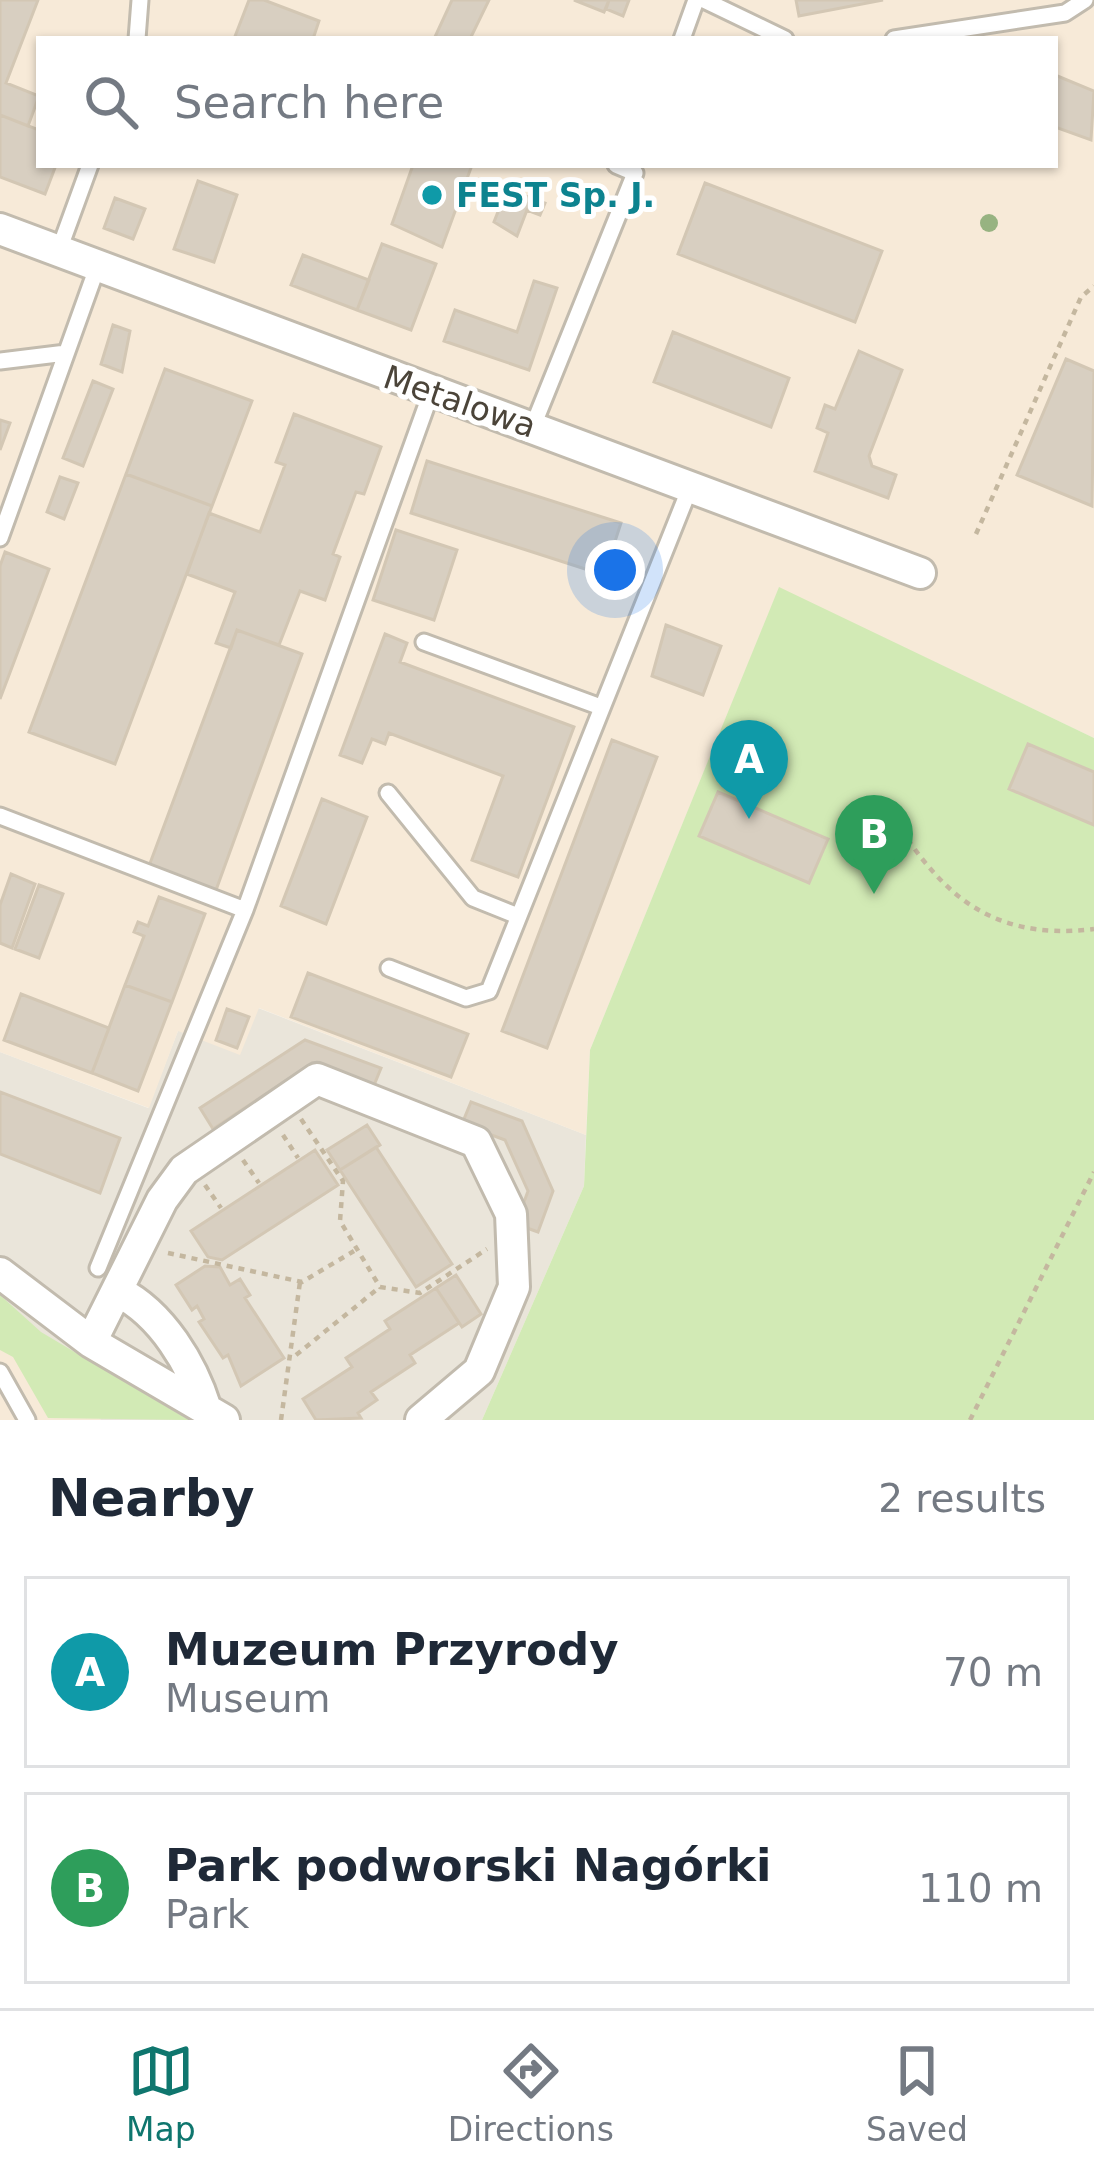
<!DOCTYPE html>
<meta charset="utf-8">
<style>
body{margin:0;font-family:"DejaVu Sans",sans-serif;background:#f2f2f3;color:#1f2937}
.you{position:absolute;left:615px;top:570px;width:42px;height:42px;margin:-30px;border:9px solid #fff;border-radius:50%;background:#1a73e8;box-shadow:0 0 0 18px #1a73e833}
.badge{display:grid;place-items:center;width:78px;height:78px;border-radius:50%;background:#0f766e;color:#fff;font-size:39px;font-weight:700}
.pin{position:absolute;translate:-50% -99px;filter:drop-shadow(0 3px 6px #0008)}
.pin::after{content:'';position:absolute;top:63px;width:42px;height:36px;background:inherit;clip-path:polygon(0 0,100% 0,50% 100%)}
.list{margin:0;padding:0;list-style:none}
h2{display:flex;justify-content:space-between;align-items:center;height:156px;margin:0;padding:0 48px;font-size:51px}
h2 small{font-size:39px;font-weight:400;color:#747a83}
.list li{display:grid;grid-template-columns:78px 1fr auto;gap:36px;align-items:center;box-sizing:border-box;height:192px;margin:0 24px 24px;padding:0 24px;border:3px solid #e0e1e3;border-radius:0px}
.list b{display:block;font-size:45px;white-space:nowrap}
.list p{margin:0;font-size:39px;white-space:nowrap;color:#747a83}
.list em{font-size:39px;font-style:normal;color:#747a83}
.icon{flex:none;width:66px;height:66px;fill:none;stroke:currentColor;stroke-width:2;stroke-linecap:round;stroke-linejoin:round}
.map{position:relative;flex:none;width:1094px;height:1420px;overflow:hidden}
.search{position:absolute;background:#fff;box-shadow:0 3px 9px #0004;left:36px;right:36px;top:36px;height:132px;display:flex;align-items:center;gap:30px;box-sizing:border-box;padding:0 42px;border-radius:0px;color:#747a83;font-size:45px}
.sheet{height:588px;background:#fff}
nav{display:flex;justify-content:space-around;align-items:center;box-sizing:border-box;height:168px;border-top:3px solid #e0e1e3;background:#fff;font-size:33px;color:#747a83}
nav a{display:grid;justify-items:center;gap:6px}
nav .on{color:#0f766e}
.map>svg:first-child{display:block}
.residential{fill:#eae5da}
.commercial{fill:#f7ead8;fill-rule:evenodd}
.green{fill:#d2eab5}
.building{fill:#d8cfc1;stroke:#d3c7b4;stroke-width:3}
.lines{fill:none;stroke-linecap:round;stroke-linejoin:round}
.service-casing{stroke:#c2bbae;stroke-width:21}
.minor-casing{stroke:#c2bbae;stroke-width:36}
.path{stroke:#c4b79f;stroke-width:4.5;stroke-dasharray:6 6;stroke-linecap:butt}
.service{stroke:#fff;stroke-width:15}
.minor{stroke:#fff;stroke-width:30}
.tree{fill:#97b381}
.culture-dot{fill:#0f9aa8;stroke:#fff;stroke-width:4.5}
.labels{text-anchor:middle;stroke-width:10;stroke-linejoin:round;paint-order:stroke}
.culture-label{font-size:33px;font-weight:bold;fill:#0d838f;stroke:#fff;text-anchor:start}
.street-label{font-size:33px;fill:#4b4439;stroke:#fff}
</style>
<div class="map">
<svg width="1094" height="1420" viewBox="0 0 1094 1420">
<rect width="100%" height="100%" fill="#f6f3ec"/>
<!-- residential -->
<path class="residential" d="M258,1008L586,1135L584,1186L482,1420H101L0,1341V1052L148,1108L178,1031Z"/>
<!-- commercial -->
<path class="commercial" d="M0,0H1094V738L779,588L590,1050L586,1135L259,1008L240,1055L178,1031L149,1108L0,1052ZM39,39H1055V165H39Z
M0,1341L101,1420H0Z"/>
<!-- green -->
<path class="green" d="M779,587L1094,738V1420H482L584,1186L590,1050Z
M0,1295L41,1332L189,1420L48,1418L13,1357L0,1350Z"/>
<!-- building -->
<path class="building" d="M0,0H38L6,83L39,96L28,126L0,115Z
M249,0H264L319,21L313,39H234Z
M452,0H489L470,39H434Z
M574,0H609L604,12Z
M609,0H629L623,16L606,9Z
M796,0H883L799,16Z
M1055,75L1094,91L1091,140L1055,127Z
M0,115L39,130V165H56L45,194L0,177Z
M413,165H472L442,247L392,224Z
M198,181L237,195L214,262L174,249Z
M705,183L882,251L855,322L678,254Z
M507,189L545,203L540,215L527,210L517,236L494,222Z
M115,198L145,209L133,239L104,228Z
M382,244L436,264L411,330L357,310Z
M303,255L369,280L357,310L291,285Z
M534,281L557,288L529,370L444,341L455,310L517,332Z
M113,325L130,331L122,372L101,364Z
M673,332L789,378L771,427L654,382Z
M859,351L902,370L869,456L872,466L896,475L888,498L815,471L828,433L817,428L825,405L835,409Z
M1066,359L1094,371L1092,506L1017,475Z
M165,369L252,401L212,506L126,474Z
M93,381L113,389L83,466L63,458Z
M294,414L381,447L364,494L356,492L333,554L340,557L325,600L300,591L279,645L237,630L231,648L216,643L235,592L187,574L209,513L260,532L285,465L276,462Z
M0,420L10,423L0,450Z
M427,461L621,523L604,575L411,513Z
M126,474L212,506L115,764L29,732Z
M60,477L78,483L64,519L47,512Z
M396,530L457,550L434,620L373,600Z
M5,552L49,569L0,699V566Z
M666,625L721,646L703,695L652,676Z
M237,630L302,654L216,890L149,866Z
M385,634L407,643L400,662L574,727L518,877L472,860L503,776L389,733L385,744L372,739L362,763L340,755Z
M612,740L657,757L547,1048L502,1031Z
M1028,744L1094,772V825L1009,789Z
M718,792L828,839L809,883L699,836Z
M322,799L367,817L326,924L281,906Z
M11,874L35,884L12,948L0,943V905Z
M39,885L63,894L39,958L15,949Z
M159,897L205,914L172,1002L125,985L144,936L134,932L138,922L148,926Z
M308,973L468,1034L451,1077L291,1017Z
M125,985L172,1002L138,1091L92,1073Z
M21,994L109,1028L92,1073L4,1040Z
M227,1009L249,1017L237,1048L216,1040Z
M305,1040L381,1068L372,1090L308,1066L213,1129L200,1108Z
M0,1092L120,1138L100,1193L0,1154Z
M471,1102L522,1121L553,1191L538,1232L516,1224L528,1191L505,1140L462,1124Z
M367,1125L380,1145L340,1170L327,1150Z
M376,1147L452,1264L416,1287L340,1170Z
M315,1150L338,1185L222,1260L208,1257L191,1231Z
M205,1266L220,1267L230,1285L240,1279L250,1295L245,1298L284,1358L241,1386L228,1355L223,1358L199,1322L204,1319L197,1306L192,1310L176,1285Z
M456,1275L481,1314L462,1327L436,1288Z
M436,1288L459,1323L410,1355L415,1363L371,1392L377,1400L358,1413L361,1418L316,1420L303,1399L352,1367L346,1358L390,1329L385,1321Z"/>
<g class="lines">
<defs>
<path id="service" d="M704,0L785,39
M137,39L140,0
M682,39L696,0
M894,39L1065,13L1085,0
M59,250L90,165
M0,361L66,353
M533,426L635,173L616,165
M0,538L98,265
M424,642L598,706
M388,793L473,898L518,916
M0,816L245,910
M389,968L466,998L489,991L691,485
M98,1268L245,910L431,393
M0,1372L27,1420"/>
<path id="minor" d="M0,229L920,573
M0,1273L91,1342L224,1420
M119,1292C162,1314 192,1364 206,1409
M91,1342L162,1200L184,1170L317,1079L476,1142L511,1214L514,1287L479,1371L421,1420"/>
</defs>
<!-- service casing -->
<use href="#service" class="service-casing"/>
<!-- minor casing -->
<use href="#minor" class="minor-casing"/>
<!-- path -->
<path class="path" d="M976,534L1081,297L1094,286
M882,799C935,888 984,942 1094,929
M301,1119L343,1181L340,1221L380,1287L420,1293L487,1249
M283,1135L298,1158
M243,1160L259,1183
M205,1185L221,1208
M168,1253L302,1282L354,1251
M296,1355L380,1287
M281,1420L300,1282
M970,1420L1094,1172"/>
<!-- service -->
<use href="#service" class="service"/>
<!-- minor -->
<use href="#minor" class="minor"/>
</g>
<!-- trees -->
<circle class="tree" cx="989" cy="223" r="9"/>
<!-- markers -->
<circle class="culture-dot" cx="432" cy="195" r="12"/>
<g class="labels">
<!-- culture labels -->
<g class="culture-label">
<text x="456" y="207">FEST Sp. J.</text>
</g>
<!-- street labels -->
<g class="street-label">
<text transform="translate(460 401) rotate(19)" y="12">Metalowa</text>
</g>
</g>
</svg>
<div class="you"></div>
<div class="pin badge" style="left:749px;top:819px;background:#0f9aa8">A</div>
<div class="pin badge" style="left:874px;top:894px;background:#2e9e5b">B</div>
<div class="search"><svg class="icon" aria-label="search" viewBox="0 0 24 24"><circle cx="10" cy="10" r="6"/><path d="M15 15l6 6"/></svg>Search here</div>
</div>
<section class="sheet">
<h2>Nearby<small>2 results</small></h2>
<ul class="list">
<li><span class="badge" style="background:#0f9aa8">A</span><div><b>Muzeum Przyrody</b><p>Museum</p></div><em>70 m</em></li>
<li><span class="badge" style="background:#2e9e5b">B</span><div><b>Park podworski Nagórki</b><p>Park</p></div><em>110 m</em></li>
</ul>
</section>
<nav>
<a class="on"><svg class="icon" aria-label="map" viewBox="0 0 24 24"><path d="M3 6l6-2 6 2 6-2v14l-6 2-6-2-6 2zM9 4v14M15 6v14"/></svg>Map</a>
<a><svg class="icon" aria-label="directions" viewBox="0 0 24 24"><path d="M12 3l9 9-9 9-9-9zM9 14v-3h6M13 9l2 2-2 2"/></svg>Directions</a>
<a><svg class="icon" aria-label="saved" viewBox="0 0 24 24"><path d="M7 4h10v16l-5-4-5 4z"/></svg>Saved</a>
</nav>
